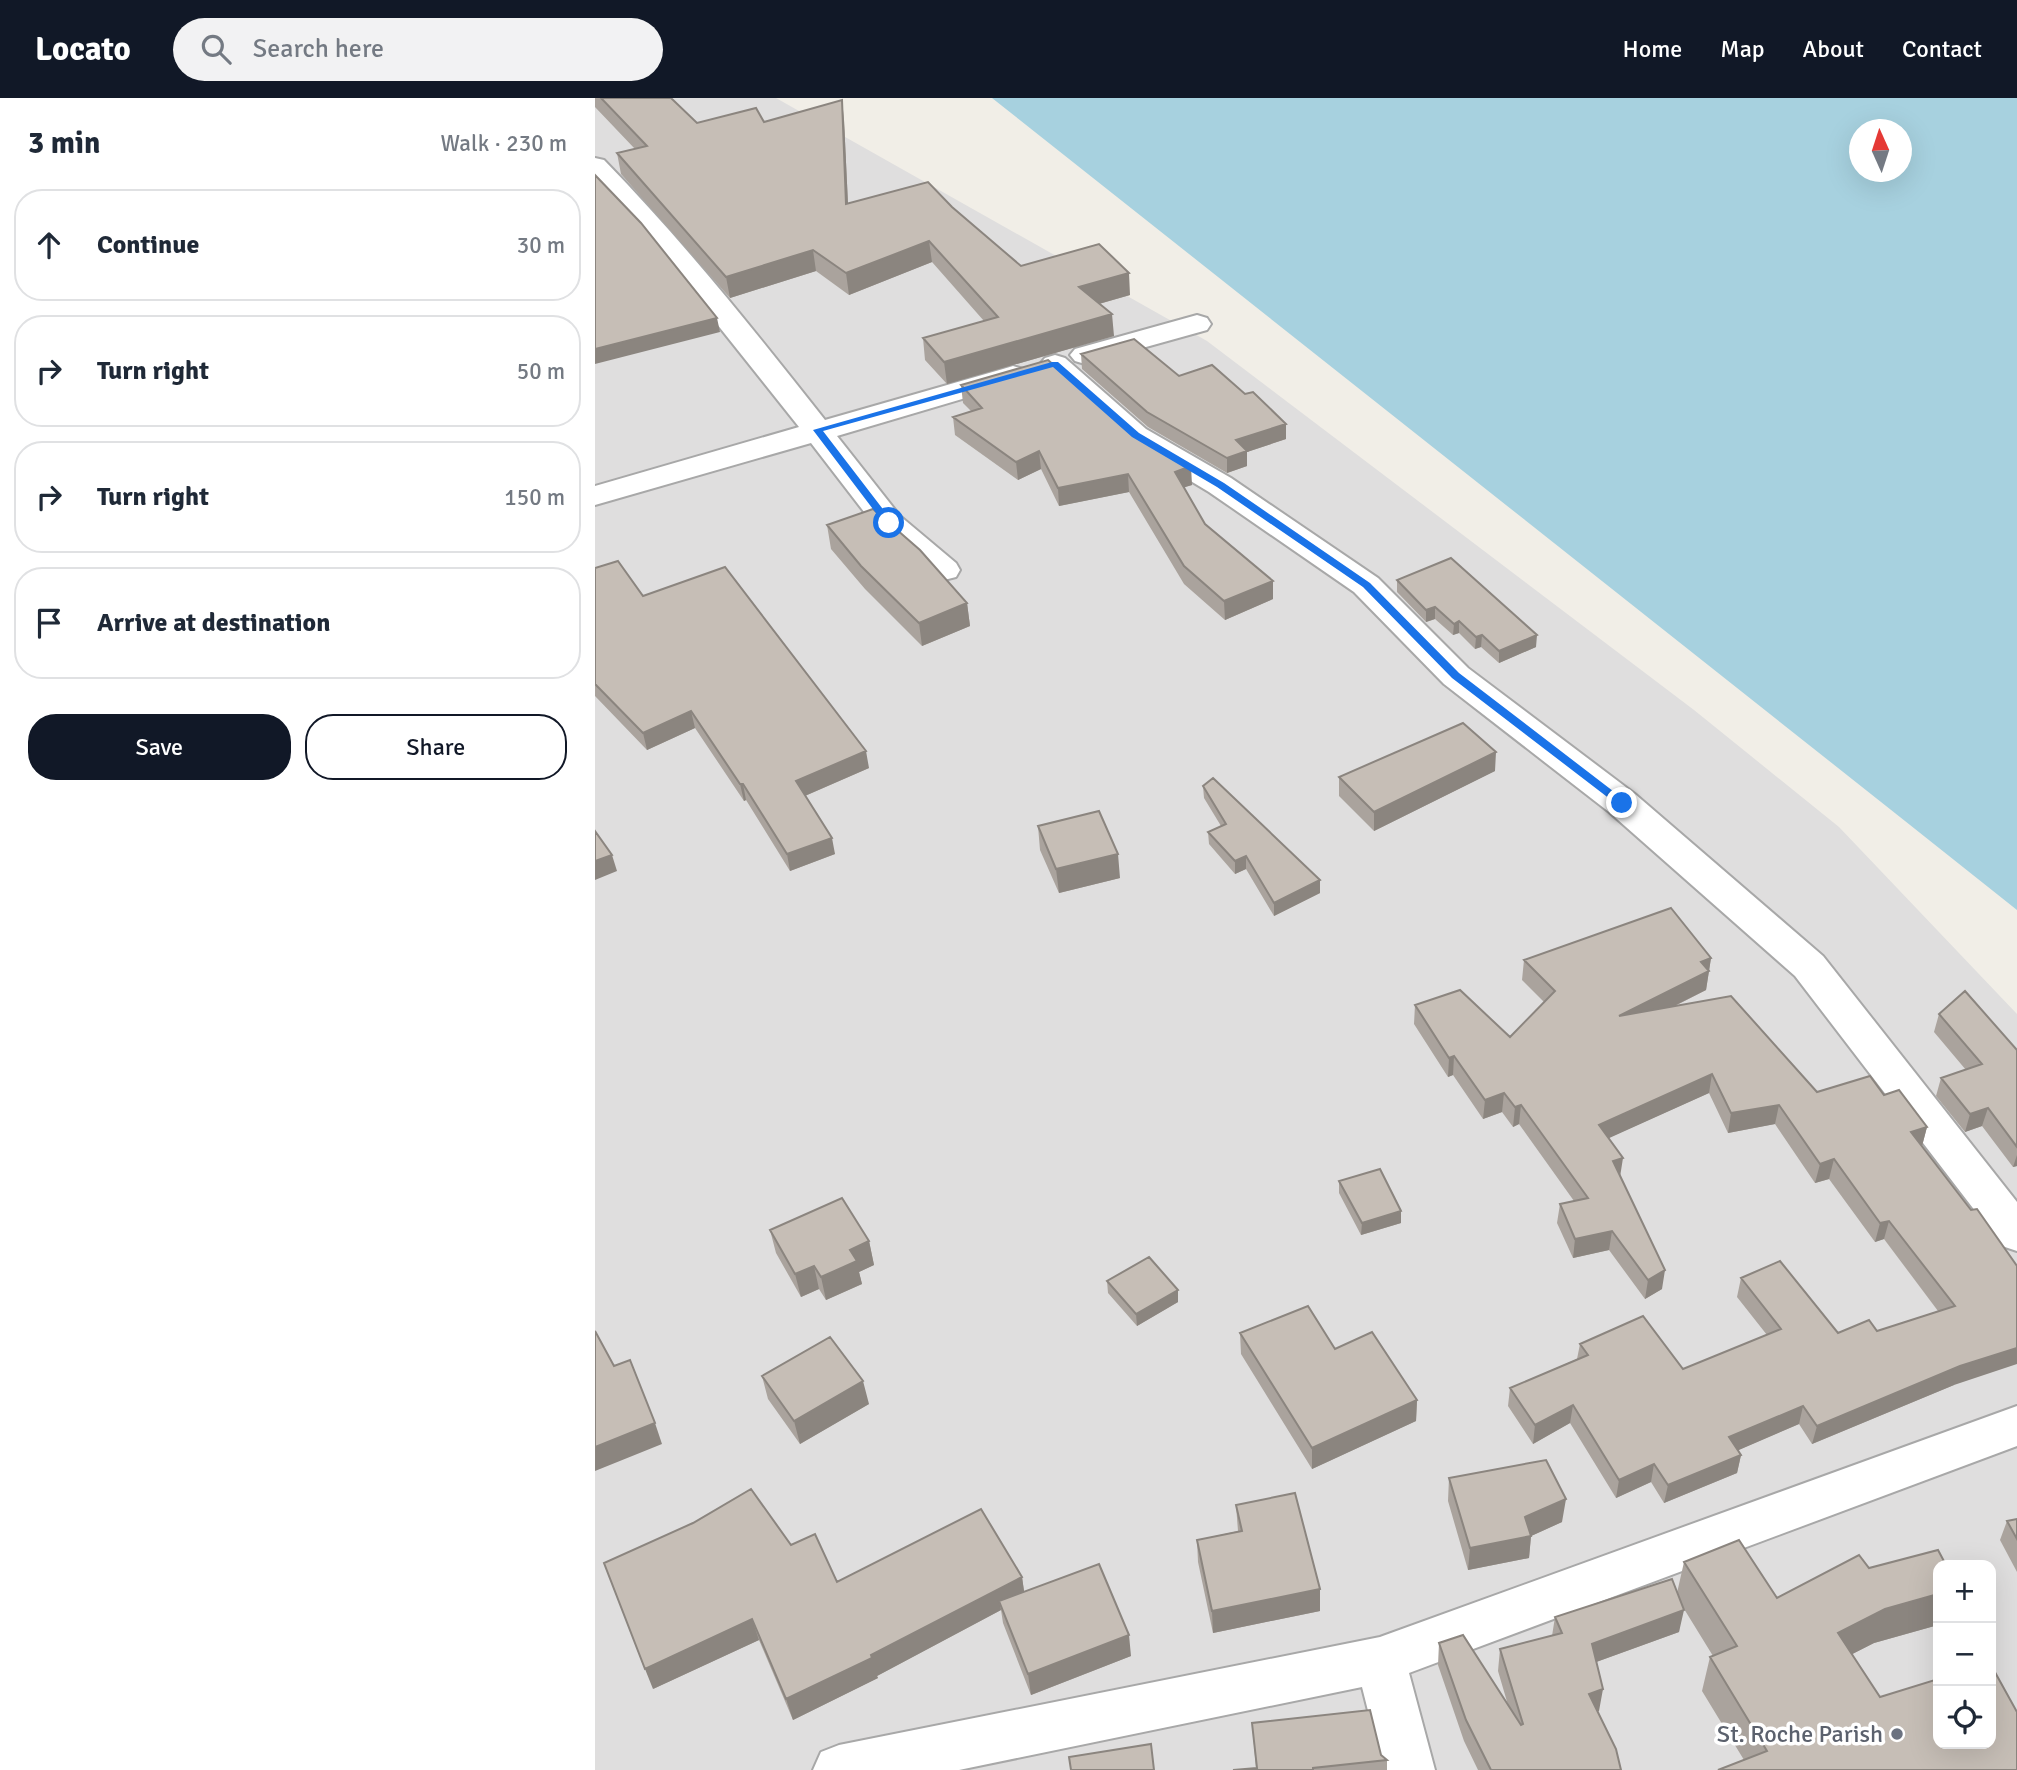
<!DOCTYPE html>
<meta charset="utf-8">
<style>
body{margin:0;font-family:Signika,sans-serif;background:#f2f2f3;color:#1f2937}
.controls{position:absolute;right:21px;bottom:21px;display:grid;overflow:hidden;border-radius:14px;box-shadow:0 7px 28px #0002}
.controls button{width:63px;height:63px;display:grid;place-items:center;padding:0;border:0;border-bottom:2px solid #e0e1e3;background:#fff;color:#1f2937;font:35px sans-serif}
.compass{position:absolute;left:1254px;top:21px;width:63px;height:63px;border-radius:50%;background:#fff;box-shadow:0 7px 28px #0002;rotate:357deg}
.stop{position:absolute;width:21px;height:21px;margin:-16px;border:5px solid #1a73e8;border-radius:50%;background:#fff}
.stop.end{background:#1a73e8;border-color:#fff;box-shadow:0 2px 7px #0008}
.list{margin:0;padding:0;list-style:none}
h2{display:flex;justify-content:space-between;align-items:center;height:91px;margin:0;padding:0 28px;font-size:30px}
h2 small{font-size:23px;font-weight:400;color:#747a83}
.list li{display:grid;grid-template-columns:46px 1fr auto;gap:21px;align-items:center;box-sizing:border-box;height:112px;margin:0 14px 14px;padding:0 14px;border:2px solid #e0e1e3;border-radius:28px}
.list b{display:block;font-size:26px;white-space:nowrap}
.list em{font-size:23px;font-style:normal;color:#747a83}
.actions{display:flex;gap:14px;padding:21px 28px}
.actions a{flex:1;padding:16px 0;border:2px solid #111827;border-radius:28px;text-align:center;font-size:24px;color:#111827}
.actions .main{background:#111827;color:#fff}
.icon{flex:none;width:38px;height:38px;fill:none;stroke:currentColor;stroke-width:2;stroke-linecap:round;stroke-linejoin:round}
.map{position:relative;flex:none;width:1422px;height:1672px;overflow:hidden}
header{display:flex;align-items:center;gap:42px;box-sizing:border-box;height:98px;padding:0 35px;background:#111827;color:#fff}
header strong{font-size:33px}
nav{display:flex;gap:38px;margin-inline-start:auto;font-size:24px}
.search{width:490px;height:63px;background:#f2f2f3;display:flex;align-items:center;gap:18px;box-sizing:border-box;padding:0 24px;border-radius:38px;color:#747a83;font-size:26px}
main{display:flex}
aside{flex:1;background:#fff}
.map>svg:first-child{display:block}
.residential{fill:#dfdede;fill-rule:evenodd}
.water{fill:#a7d1df;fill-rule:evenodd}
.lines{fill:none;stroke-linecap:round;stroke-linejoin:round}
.street-casing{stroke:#a8a8a8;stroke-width:4}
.street{fill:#fff;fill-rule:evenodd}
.wall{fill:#aaa39d}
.shaded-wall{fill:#8b857f}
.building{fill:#c6beb6;stroke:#8b857f;stroke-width:2}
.route{fill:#1a73e8}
.worship-dot{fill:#6b7280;stroke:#fff;stroke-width:2.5}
.labels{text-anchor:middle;stroke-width:7;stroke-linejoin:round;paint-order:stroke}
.near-worship-label{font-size:24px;fill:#5b616d;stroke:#fff;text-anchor:end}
</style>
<header>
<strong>Locato</strong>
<div class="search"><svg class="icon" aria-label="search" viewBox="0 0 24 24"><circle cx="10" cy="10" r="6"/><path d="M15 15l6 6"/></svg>Search here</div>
<nav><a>Home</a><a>Map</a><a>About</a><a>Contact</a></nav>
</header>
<main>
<aside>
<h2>3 min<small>Walk · 230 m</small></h2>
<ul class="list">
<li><svg class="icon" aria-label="ahead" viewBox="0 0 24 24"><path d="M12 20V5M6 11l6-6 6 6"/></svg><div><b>Continue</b></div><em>30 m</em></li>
<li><svg class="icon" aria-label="right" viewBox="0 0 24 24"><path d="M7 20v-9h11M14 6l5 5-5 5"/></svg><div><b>Turn right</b></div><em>50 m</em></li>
<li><svg class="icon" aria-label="right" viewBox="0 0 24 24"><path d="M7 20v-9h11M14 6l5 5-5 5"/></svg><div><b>Turn right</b></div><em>150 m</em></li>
<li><svg class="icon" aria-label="arrive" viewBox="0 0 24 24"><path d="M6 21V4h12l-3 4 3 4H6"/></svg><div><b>Arrive at destination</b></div></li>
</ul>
<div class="actions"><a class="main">Save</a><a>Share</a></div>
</aside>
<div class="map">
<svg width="1422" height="1672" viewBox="0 0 1422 1672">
<rect width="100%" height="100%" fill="#f1eee7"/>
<!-- residential -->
<path class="residential" d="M0,0H181L612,243L1099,612L1244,729L1422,916V1672H0ZM1343,1467H1396V1646H1343Z"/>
<!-- water -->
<path class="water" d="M397,0H1422V812L1310,723ZM1265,32H1307V74H1265Z"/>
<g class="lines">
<defs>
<path id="street" d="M0,60L9,62C89,144 159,232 230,322L408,271L418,268L428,271L433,277L428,283L242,338L305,418L361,465L365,472L361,479L349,482L337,479L283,432L216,345L0,407V388L204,329L51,137L0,83Z
M602,217L612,220L616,226L612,232L490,266L480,263L475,257L480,251Z
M460,257L470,260L551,331L636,380L783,480L873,570L1040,696L1228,858L1422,1104V1153L1407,1148L1200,878L1014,714L849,586L759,494L614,394L529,343L450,272L445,266L450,260Z
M1422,1308V1348L814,1575L840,1672H788L767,1589L364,1672H218L226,1654L244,1647L785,1539Z"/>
</defs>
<!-- street casing -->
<use href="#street" class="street-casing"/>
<!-- street -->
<use href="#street" class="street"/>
</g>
<!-- wall -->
<path class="wall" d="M0,0H76L102,25L249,22L253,106L357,109L426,168L535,197L504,206L519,238L352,286L330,262L328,240L389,223L337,164L254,197L221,173L135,200L26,76L22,55L40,51L0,9Z
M486,256L584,278L650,296L691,341L652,354V368L632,375L553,329L487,271Z
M366,287L527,327L597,387L589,389L610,426L678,501L630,522L589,486L534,394L464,408L446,371L423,382L360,337L358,319L376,313L368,305Z
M232,427L372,505L375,528L327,548L270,491L236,451Z
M0,470L48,498L274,670L210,698L240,756L195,773L151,702L149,703L100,630L52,652L0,598Z
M802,482L941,549L904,565L886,549L880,551L864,535L858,537L840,521L831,524L802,494Z
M900,673L779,733L744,698V679Z
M608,688L725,782V795L679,818L651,771L640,776L614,746L613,734L626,728L609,700Z
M443,728L525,780L464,795L445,752Z
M1116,860L1111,892L1078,909L1222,994L1289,997L1332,1029L1327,1048L1376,1112L1359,1287L1217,1346L1204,1326L1143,1352L1146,1357L1142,1375L1069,1405L1056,1384L1021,1400L975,1325L938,1346L913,1308L915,1290L982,1261L985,1246L1088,1271L1172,1237L1142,1199L1146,1180L1243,1235L1282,1233L1343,1213L1289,1141L1280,1144L1234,1081L1220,1085L1180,1026L1133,1035L1114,995L1013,1040L1025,1077L1067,1191L1050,1201L1014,1152L978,1160L962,1125L965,1106L979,1103L924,1026L918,1029L907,1014L888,1021L858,977L853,979L819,926L820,907L915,939L949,904L927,882L929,862Z
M1344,916L1422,952V1068L1418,1069L1387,1028L1370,1034L1341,998L1346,980L1371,972L1339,934Z
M744,1083L806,1125L766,1137L744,1095Z
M175,1132L274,1143L279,1167L264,1174L267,1186L231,1202L224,1191L206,1199L181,1155Z
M512,1183L583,1204L542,1228L513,1195Z
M645,1235L740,1251L822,1302L821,1323L717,1371L646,1256Z
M167,1278L274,1306L205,1346L173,1301Z
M854,1380L967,1424L936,1438L934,1460L873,1472L853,1403Z
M641,1407L725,1491V1513L618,1535L603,1464L602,1442L643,1433Z
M1422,1421V1474L1405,1442L1412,1423Z
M196,1447L242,1484L427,1479L429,1493L536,1558L436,1597L408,1525L406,1512L282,1578L283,1580L198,1622L164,1542L58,1591Z
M1089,1464L1182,1500L1274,1470L1343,1467V1527L1279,1545L1257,1556L1285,1599L1343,1646L1149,1662L1107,1593L1115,1559L1118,1558L1086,1506L1084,1534L1001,1564L1004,1613H1002L1026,1672H883L869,1643L843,1567L844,1545L913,1607L903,1573L905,1551L957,1538L960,1519L1082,1495Z
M657,1625L786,1657L792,1662V1672H638L661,1670Z"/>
<!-- shaded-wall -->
<path class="shaded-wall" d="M247,2L249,22L254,127L251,106Z
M334,143L337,164L254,197L251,175Z
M218,152L221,173L135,200L131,179Z
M534,175L535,197L486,211L484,189Z
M517,216L519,238L352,286L349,264Z
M122,220L125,234L0,266V251Z
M691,326V341L652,354V368L632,375V360L641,342Z
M444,353L446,371L423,382L421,364Z
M596,368L597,387L581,392L580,374Z
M533,376L534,394L464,408L463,390Z
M678,483V501L630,522L629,503Z
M372,505L375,528L327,548L324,525Z
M840,509V521L831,524V512Z
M864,523V535L858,537L859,526Z
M887,537L886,549L880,551L881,539Z
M942,537L941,549L904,565V553Z
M96,613L100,630L52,652L48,635Z
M271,653L274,670L205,700L201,683Z
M901,654L900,673L779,733V714Z
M145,686H148L151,702L149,703Z
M237,740L240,756L195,773L192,756Z
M523,756L525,780L464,795L461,771Z
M17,757L22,773L0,782V763Z
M651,758V771L640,776V763Z
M725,782V795L679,818V805Z
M1116,860L1111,892L1021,937L1024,918L1106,864Z
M859,958L858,977L853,979L854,960Z
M1117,976L1114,995L1001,1046L1004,1027Z
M909,995L907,1014L888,1021L890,1002Z
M926,1007L924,1026L918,1029L920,1009Z
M1184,1007L1180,1026L1133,1035L1136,1015Z
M1393,1010L1387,1028L1370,1034L1375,1016Z
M1332,1029L1327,1048L1316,1034Z
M1422,1057V1068L1418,1069Z
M1028,1060L1025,1079L1018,1063Z
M1239,1061L1234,1081L1220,1085L1225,1066Z
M806,1113V1125L766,1137L767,1125Z
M1294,1123L1289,1141L1280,1144L1285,1125Z
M1017,1133L1014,1152L978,1160L980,1141Z
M274,1143L279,1167L264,1174L267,1186L231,1202L226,1179L255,1152Z
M219,1168L224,1191L206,1199L200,1176Z
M1070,1172L1067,1191L1050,1201L1053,1182Z
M583,1192V1204L542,1228L541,1216Z
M1422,1250V1266L1359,1287L1217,1346L1222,1328L1365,1268Z
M268,1283L274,1306L205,1346L199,1323Z
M822,1302L821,1323L717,1371V1350Z
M978,1307L975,1325L938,1346L940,1327Z
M1208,1308L1204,1326L1130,1358L1134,1339Z
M60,1325L67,1346L0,1373V1349Z
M1146,1357L1142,1375L1069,1405L1073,1387Z
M1059,1366L1056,1384L1021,1400L1024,1382Z
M971,1401L967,1424L934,1439L936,1438L934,1460L873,1472L875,1450L930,1419Z
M427,1479L430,1500L404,1503L406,1512L282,1578L283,1580L198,1622L191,1601Z
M725,1491V1513L618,1535L617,1513Z
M1343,1496V1527L1279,1545L1232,1569L1243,1535L1290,1511Z
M1089,1512L1084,1534L993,1567L997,1546Z
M157,1521L164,1542L58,1591L50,1571Z
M534,1537L536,1558L436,1597L433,1576Z
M1008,1591L1004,1613L990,1617L994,1596Z"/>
<!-- building -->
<path class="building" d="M6,0H76L102,25L161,10L169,24L247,2L251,106L333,84L357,109L426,168L504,146L534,175L484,189L517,216L349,264L328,240L403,219L334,143L251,175L218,152L131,179L22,55L52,48Z
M0,77L46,125L122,220L0,251Z
M539,241L584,278L617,267L650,296L658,294L691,326L641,342L652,353L632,360L552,314L486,256Z
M453,262L527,327L596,368L580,374L610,426L678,483L629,503L589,468L533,376L463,390L444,353L421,364L358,319L387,310L366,287Z
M278,411L325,452L372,505L324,525L266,468L232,427Z
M856,460L942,537L904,553L887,537L881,539L864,523L859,526L840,509L831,512L802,482Z
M23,463L48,498L130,469L271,653L201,683L237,740L192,756L148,686H145L96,613L48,635L0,586V470Z
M868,625L901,654L779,714L744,679Z
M618,680L725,782L679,805L651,758L640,763L613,734L631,726L608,688Z
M504,713L523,756L461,771L443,728Z
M0,733L17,757L0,763Z
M1076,810L1116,860L1106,864L1114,873L1024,918L1136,898L1222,994L1275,978L1289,997L1304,992L1332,1029L1316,1034L1376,1112L1382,1111L1422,1168V1250L1365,1268L1222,1328L1208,1308L1134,1339L1146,1357L1073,1387L1059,1366L1024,1382L978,1307L940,1327L915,1290L993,1257L985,1246L1048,1218L1088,1271L1186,1231L1146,1180L1185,1163L1243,1235L1274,1222L1282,1233L1360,1208L1294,1123L1285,1125L1239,1061L1225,1066L1184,1007L1136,1015L1117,976L1004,1027L1028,1060L1018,1063L1070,1172L1053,1182L1017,1133L980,1141L965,1106L993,1100L926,1007L920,1009L909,995L890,1002L859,958L854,960L820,907L865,892L915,939L960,893L929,862Z
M1370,893L1422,952V1049L1393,1010L1375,1016L1346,980L1387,966L1344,916Z
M785,1071L806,1113L767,1125L744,1083Z
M247,1100L274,1143L255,1152L262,1163L226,1179L219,1168L200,1176L175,1132Z
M554,1159L583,1192L541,1216L512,1183Z
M713,1208L740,1251L777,1234L822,1302L717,1350L645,1235Z
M0,1233L19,1268L35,1262L60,1325L0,1349Z
M235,1239L268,1283L199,1323L167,1278Z
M951,1362L971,1401L930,1419L936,1438L875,1450L854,1380Z
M156,1391L196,1447L220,1436L242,1484L386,1411L427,1479L276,1557L277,1560L191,1601L157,1521L50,1571L9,1465L98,1425Z
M700,1395L725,1491L617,1513L602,1442L647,1433L641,1407Z
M1422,1421V1441L1412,1423Z
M1144,1442L1182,1500L1264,1457L1274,1470L1343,1452L1351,1467H1343V1496L1290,1511L1243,1535L1285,1599L1343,1581V1646H1396V1567L1422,1614V1672H1123L1172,1653L1115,1559L1142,1548L1089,1464Z
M504,1466L534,1537L433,1576L404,1503Z
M1077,1481L1089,1512L997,1546L1008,1591L994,1596L1021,1651L1026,1672H896L871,1622L844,1545L868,1537L926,1627L928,1626L905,1551L967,1535L960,1519Z
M775,1612L786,1657L792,1662L718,1670V1672H638L662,1670L657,1625Z
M556,1646L559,1672H476L474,1659Z"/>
<!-- route -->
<path class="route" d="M457,264H463L544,335L629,385L775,485L864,575L1031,703V708H1024L857,580L768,489L622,389L537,339L458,269L228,333L297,423V427H290L218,332Z"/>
<!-- markers -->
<circle class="worship-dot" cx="1302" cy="1636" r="7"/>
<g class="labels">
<!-- near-worship labels -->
<g class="near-worship-label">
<text x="1288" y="1644">St. Roche Parish</text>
</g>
</g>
</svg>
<div class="controls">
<button>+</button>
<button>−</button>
<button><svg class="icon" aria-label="locate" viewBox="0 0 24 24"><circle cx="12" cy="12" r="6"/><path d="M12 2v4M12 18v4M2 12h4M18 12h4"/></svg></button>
</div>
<svg class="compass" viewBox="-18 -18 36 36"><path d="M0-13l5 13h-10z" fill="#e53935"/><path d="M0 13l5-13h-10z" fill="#747a83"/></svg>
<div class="stop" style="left:294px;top:425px"></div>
<div class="stop end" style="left:1027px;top:705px"></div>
</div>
</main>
